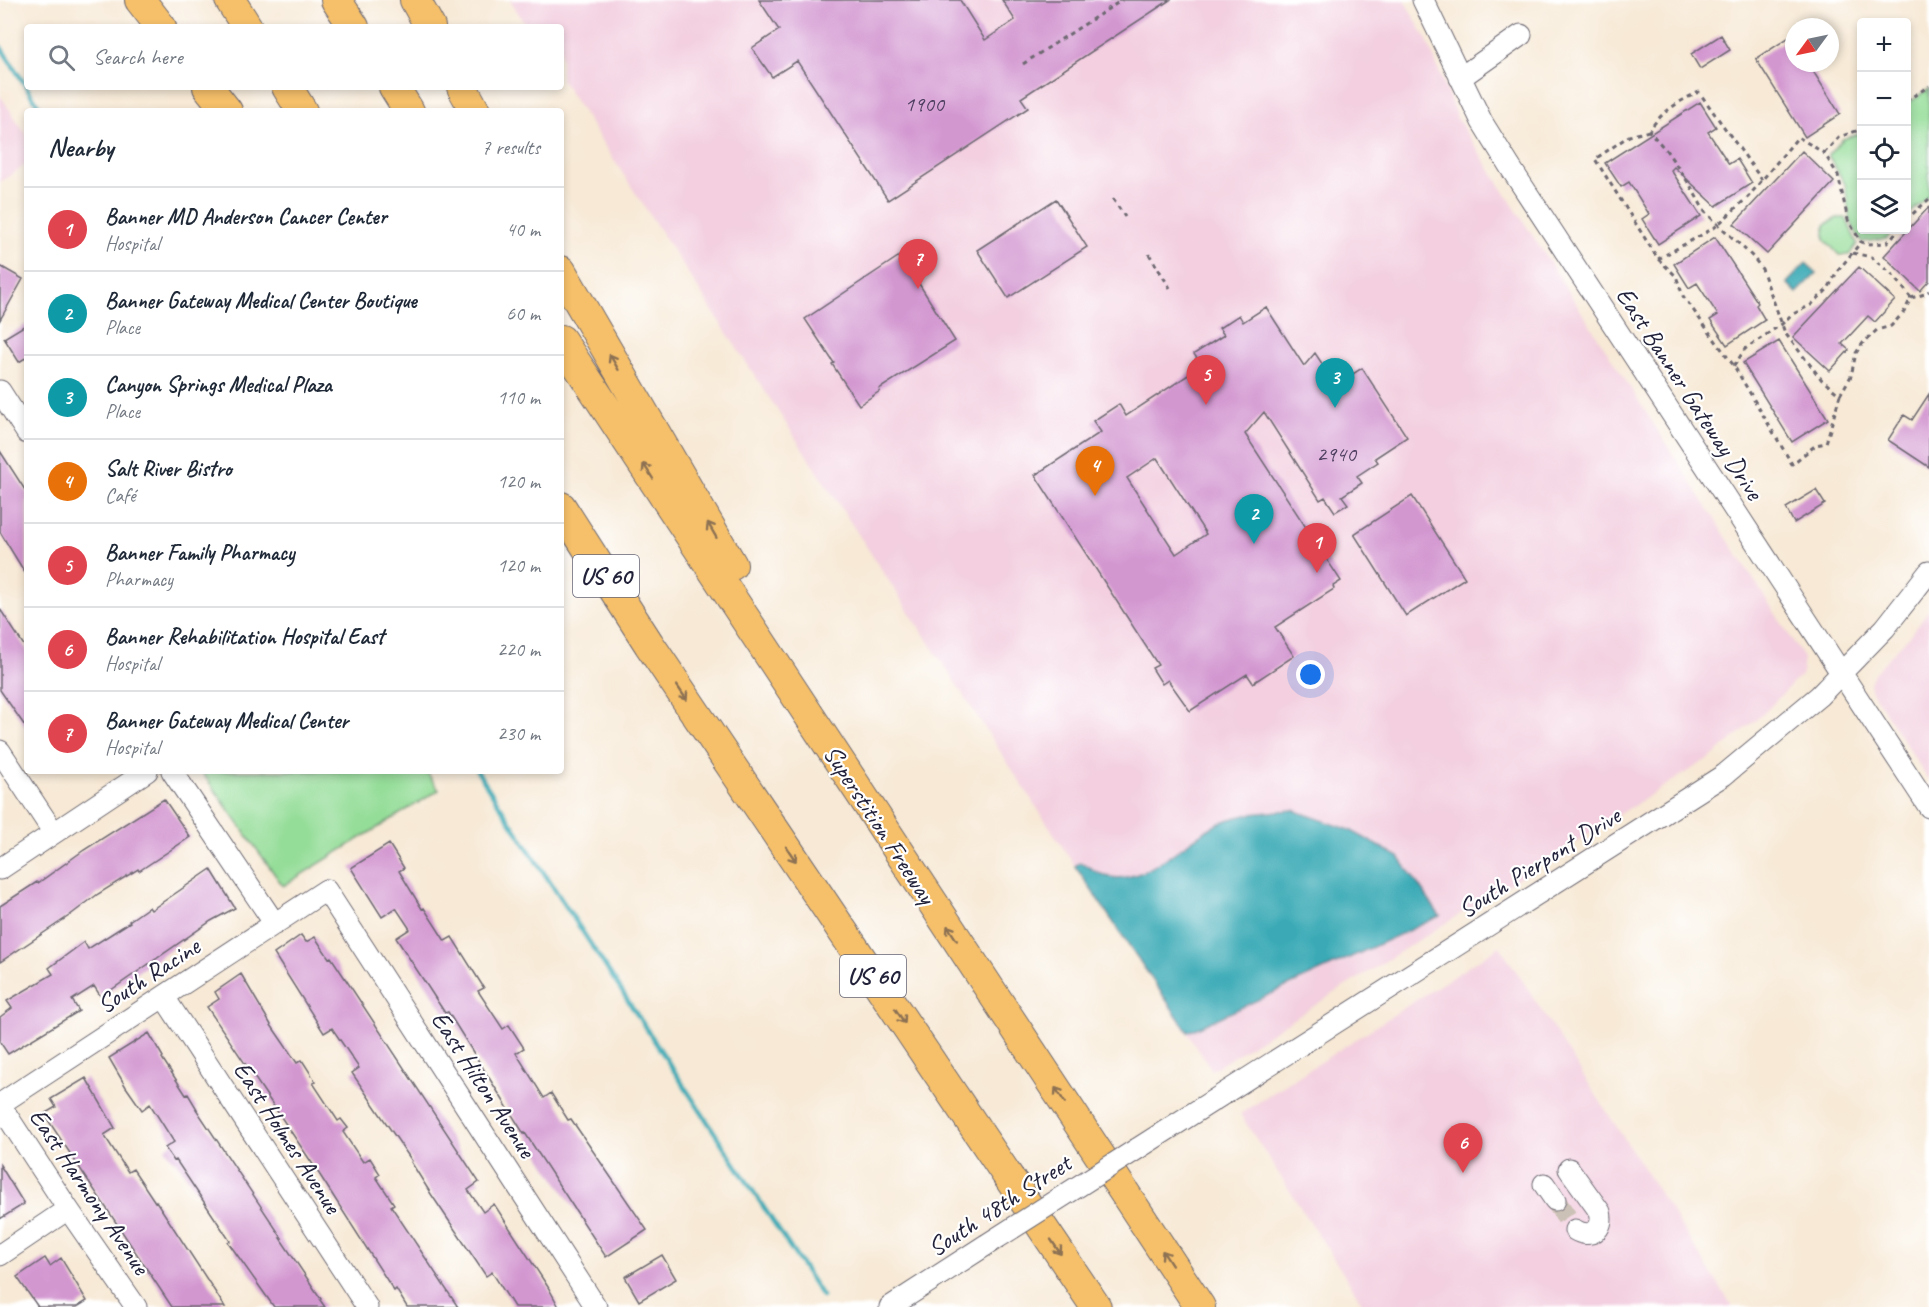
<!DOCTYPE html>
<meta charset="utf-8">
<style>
body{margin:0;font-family:Caveat,sans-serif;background:#f6f6f7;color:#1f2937}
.controls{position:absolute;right:18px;top:18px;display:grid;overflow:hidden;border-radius:6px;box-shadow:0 3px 9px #0003}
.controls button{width:54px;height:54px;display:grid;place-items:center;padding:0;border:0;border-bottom:2px solid #e0e1e3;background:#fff;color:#1f2937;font:30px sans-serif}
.compass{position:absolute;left:1785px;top:18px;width:54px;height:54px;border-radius:50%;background:#fff;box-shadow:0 3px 9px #0003;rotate:237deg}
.you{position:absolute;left:1311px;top:675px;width:21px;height:21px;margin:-15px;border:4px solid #fff;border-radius:50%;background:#1a73e8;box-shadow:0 0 0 9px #1a73e833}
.badge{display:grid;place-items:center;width:39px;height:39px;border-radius:50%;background:#2563eb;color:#fff;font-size:20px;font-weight:700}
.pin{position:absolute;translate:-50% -50px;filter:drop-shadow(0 2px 3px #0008)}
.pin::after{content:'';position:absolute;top:32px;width:21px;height:18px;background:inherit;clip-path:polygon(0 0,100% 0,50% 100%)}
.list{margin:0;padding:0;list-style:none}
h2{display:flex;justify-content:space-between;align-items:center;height:78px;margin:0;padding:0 24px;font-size:26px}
h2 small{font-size:20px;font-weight:400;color:#747a83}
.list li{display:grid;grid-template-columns:39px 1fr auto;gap:18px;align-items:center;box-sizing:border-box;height:84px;padding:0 24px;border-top:2px solid #e0e1e3}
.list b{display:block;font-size:22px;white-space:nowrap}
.list p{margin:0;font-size:20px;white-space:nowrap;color:#747a83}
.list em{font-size:20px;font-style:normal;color:#747a83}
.icon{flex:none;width:33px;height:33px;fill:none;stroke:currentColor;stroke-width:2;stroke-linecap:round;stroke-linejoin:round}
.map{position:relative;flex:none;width:1929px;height:1307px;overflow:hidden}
.search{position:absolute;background:#fff;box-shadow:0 3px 9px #0003;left:24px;top:24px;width:540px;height:66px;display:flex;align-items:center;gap:15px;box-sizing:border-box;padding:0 21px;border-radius:6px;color:#747a83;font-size:22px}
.panel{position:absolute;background:#fff;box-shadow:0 3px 9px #0003;left:24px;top:108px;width:540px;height:666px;border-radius:6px}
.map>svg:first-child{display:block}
.built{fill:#f3cfdf}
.green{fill:#94dd98;stroke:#5b806a;stroke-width:1.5}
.water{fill:#3aaab6;stroke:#2e6678;stroke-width:1.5}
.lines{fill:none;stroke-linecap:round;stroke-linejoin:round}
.stream{stroke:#3aaab6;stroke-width:4.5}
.building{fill:#d397d0;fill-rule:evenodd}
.minor-tunnel{stroke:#ccc1b6;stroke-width:21;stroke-dasharray:21 10;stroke-linecap:butt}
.minor-casing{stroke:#6d6871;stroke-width:23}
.highway-casing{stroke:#6d6871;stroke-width:32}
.path{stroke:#6d6871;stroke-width:3;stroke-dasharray:4.5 4.5;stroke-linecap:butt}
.minor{stroke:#fff;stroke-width:21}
.highway{stroke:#f6c06b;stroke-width:30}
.minor-bridge-casing{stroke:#6d6871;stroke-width:23;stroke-linecap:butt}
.minor-bridge{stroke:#fff;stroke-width:21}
.oneway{stroke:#8c7153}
.labels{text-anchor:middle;stroke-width:4.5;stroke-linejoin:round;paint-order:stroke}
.number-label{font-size:22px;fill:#4e3f60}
.shield{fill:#fff;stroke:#646476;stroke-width:1.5}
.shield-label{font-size:24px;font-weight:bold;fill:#22223b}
.street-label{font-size:26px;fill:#22223b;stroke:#fff}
</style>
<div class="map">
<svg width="1929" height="1307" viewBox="0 0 1929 1307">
<rect width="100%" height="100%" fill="#fff"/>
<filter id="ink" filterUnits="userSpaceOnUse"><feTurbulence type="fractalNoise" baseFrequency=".0167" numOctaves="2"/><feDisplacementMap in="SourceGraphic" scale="12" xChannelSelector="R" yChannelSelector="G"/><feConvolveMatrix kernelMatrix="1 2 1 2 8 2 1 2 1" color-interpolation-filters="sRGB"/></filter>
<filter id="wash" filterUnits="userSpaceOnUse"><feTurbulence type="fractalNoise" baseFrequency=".008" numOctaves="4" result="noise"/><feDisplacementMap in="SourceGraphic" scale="24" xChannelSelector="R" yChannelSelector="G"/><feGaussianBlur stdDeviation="1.35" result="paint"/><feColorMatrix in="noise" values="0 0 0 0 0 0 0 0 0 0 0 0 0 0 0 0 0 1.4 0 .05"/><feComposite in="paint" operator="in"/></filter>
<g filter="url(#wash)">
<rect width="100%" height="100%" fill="#f7e9d5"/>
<!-- built -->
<path class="built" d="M510,0H1404L1427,40L1457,118L1804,658L1802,674L1764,713L1714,755L1212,1070L1075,866L561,79V27H527Z
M0,95L27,136V164L0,182Z
M1929,610V781L1871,690L1870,683L1874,673L1908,637Z
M1500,946L1733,1307H1365L1240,1114Z"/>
<!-- green -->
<path class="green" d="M1929,89V196L1907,216V104Z
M1861,133L1862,230H1895L1886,239L1861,242L1850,220L1845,184L1828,155L1843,139Z
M1837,218H1846L1857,244L1849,255H1839L1825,240V225Z
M201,771H426L439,790L283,886Z"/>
<!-- water -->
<path class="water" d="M1806,263L1817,273L1797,293L1787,283Z
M1293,810L1350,830L1399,857L1440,916L1188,1032L1075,866L1081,862C1087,866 1094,871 1101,874C1137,892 1182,843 1212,827C1237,813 1266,812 1293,810Z"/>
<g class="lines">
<!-- stream -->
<path class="stream" d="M0,46L42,111
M477,771L822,1296"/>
</g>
<g id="blocks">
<!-- building -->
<path class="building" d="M759,0H960L985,40L1015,20L1002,0H1170L1021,98L1028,108L888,200L797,61L772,77L752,48L779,30Z
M1794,34V63H1808L1840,114L1805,137L1756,59Z
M1721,35L1730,50L1700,69L1691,54Z
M1700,102L1716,127L1708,132L1729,164L1737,159L1752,183L1716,206L1674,167L1671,170L1701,216L1658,244L1642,219L1649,214L1629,182L1621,187L1605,163Z
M1802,151L1834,182L1767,254L1734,224Z
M1056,199L1087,247L1008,298L977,250Z
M1929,207V281L1920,291L1884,256Z
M1715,237L1758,303L1756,305L1765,320L1727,345L1710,320L1718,315L1697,283L1689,288L1674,264Z
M901,255L955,341L879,389L880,391L859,405L832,364L834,363L805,319Z
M0,266L23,279L0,320Z
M1859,267L1895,300L1875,322L1868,316L1842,344L1849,350L1830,371L1793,337Z
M1266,307L1304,366L1315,353L1336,385L1362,368L1407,437L1375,458L1378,462L1357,476L1362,483L1342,496L1348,504L1335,512L1325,497L1320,500L1264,412L1245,434L1341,581L1333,586L1334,589L1275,627L1294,656L1253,683L1247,674L1190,711L1168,680L1162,684L1152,668L1158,665L1035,475L1101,432L1093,421L1119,404L1126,416L1202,366L1194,354L1224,335L1219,328L1239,315L1243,322ZM1157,458L1206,534L1176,554L1127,478Z
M27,324V357L19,362L4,338Z
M1779,341L1828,419L1792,442L1743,363Z
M1929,394V467L1888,440L1904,415L1912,420Z
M0,451L27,493V576L0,532Z
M1816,490L1825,504L1794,523L1786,508Z
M1412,496L1465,578L1406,616L1354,534Z
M0,609L27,650V729L0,690Z
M164,799L190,837L139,871L138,869L98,894L69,916L0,962V906L37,882L38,883L84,850Z
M389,844L404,868L399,871L422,909L424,908L445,941L452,937L484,988L478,991L503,1029L509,1025L524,1048L516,1053L544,1098L551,1093L568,1120L571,1119L647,1230L606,1257L525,1133L524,1134L448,1012L445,1013L396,938L410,929L396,908L382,917L351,868Z
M211,869L235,908L211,921L101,997L94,986L72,1000L79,1011L8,1054L0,1042V1017L12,1008L7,1001L53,974L49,968L84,942L88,949L130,922L129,921L149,907L151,910Z
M301,935L306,942L315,937L329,958L331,957L479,1182L468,1190L483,1212L494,1204L548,1287L559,1307H514L492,1272L486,1276L431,1194L411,1162L412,1161L352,1073L359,1068L332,1028L324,1033L274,954Z
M241,974L271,1025L297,1063L302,1060L316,1082L313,1083L338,1121L341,1119L348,1128L343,1132L363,1162L370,1158L380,1174L376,1177L394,1204L391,1206L458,1307H407L396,1289L394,1291L316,1169L207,1007L219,999L215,992Z
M149,1033L163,1057L162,1058L186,1095L188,1094L197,1109H196L282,1238H280L321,1299L320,1300L325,1307H274L228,1242L230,1241L176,1160L174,1161L165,1148L174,1142L150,1104L142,1110L126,1087L109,1058Z
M86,1078L115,1128L104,1135L128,1172L133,1169L155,1202L156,1201L225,1307H172L44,1114L56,1107L51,1099Z
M0,1165L24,1204L0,1219Z
M662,1255L676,1279L639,1301L625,1277Z
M45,1258L50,1266L61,1258L87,1301L77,1307H38L17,1277Z"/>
</g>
</g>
<g filter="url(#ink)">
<use href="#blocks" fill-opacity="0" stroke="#6d6871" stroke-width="1.5"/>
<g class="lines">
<!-- minor-tunnel -->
<path class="minor-tunnel" d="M1555,1200L1575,1230"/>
<defs>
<path id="minor" d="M1423,0L1482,122L1510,167L1929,807
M1460,78L1521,35
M0,391L27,433
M0,751L54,833
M172,771L275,924
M0,869L147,771
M164,997L367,1307
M0,1104L326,890L596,1307
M0,1105L68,1209L136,1307
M1137,1149L1724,775L1819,696L1885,628L1929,572
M1569,1169L1600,1212C1605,1230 1590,1239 1575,1230
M1544,1184L1555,1200
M0,1255L68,1209
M890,1307L986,1245"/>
<path id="highway" d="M140,0L161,27
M230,0L247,27
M336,0L354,27
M415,0L430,27
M208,87L227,111
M287,87L302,111
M394,87L409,111
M462,87L475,111
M561,271L732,565
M561,340L1200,1307
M561,507L649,644L1096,1307"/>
</defs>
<!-- minor casing -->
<use href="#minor" class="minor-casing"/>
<!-- highway casing -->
<use href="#highway" class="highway-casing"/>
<!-- path -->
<path class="path" d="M1023,64L1122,0
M1906,101L1929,86
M1649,131L1629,136L1595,159L1658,259L1676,276L1683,296L1734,366L1792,464L1816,445L1826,443L1840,395L1822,380L1785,333L1762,269L1753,257L1705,212L1690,185L1666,150L1649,131C1661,112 1679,101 1699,92L1762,180
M1824,153L1839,137L1862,129
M1113,199L1125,217
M1906,220L1929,199
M1149,254L1170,288
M1658,259L1714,228L1748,197L1798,137L1824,153L1838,175L1848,220L1861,242L1867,244L1887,243L1898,230
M1911,298L1925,294L1929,291
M1734,366L1745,349L1782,324L1791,315L1811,305L1828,289L1837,272L1861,242
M1840,395L1851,376L1856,353L1863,343L1877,330L1891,326L1904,312L1911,298L1895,277L1871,257L1853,253"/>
<!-- minor -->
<use href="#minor" class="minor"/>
<!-- highway -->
<use href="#highway" class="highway"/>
<defs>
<path id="minor-bridge" d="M986,1245L1137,1149"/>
</defs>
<!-- minor-bridge casing -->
<use href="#minor-bridge" class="minor-bridge-casing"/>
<!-- minor-bridge -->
<use href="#minor-bridge" class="minor-bridge"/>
</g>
<!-- one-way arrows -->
<defs><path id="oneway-shaft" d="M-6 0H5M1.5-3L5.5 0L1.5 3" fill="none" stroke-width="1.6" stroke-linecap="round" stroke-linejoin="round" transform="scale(1.5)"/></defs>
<g class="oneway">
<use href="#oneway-shaft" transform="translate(614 362) rotate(-120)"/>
<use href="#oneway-shaft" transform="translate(648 471) rotate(-123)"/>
<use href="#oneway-shaft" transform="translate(712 530) rotate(-120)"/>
<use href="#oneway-shaft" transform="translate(682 693) rotate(56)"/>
<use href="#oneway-shaft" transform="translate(791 854) rotate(56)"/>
<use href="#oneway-shaft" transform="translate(952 933) rotate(-123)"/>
<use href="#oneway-shaft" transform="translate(900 1016) rotate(56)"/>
<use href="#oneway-shaft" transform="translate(1060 1095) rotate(-123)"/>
<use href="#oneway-shaft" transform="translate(1056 1247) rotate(56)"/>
<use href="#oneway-shaft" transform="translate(1167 1258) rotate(-123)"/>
</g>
</g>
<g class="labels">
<!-- number labels -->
<g class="number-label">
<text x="924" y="111">1900</text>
<text x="1336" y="461">2940</text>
</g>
<!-- shield labels -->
<g class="shield">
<rect x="573" y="555" width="66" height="42" rx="4.5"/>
<rect x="840" y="955" width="66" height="42" rx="4.5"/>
</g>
<g class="shield-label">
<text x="606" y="584">US 60</text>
<text x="873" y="984">US 60</text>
</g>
<!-- street labels -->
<g class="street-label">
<text transform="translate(1690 393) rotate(57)" y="9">East Banner Gateway Drive</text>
<text transform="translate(880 824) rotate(57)" y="9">Superstition Freeway</text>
<text transform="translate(1539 862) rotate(-32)" y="9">South Pierpont Drive</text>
<text transform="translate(148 975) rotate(-33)" y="9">South Racine</text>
<text transform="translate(484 1084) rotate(57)" y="9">East Hilton Avenue</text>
<text transform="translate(288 1137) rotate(57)" y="9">East Holmes Avenue</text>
<text transform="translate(90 1191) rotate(56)" y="9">East Harmony Avenue</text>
<text transform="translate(999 1205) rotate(-33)" y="9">South 48th Street</text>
</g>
</g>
</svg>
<div class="controls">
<button>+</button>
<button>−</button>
<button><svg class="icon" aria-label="locate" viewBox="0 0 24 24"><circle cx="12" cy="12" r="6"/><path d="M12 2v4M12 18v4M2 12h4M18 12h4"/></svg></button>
<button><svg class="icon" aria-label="layers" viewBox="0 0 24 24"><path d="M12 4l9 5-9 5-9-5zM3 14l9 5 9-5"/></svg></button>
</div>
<svg class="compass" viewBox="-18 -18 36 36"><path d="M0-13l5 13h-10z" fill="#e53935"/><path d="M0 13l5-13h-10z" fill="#747a83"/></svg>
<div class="you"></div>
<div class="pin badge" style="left:1317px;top:573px;background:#e0444e">1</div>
<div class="pin badge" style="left:1254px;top:544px;background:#0f9aa8">2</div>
<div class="pin badge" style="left:1335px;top:408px;background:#0f9aa8">3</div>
<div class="pin badge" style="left:1095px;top:496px;background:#e8710a">4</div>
<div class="pin badge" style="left:1206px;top:405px;background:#e0444e">5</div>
<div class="pin badge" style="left:1463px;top:1173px;background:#e0444e">6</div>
<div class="pin badge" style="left:918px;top:289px;background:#e0444e">7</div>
<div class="search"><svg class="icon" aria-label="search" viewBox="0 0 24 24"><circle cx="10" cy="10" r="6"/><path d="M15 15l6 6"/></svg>Search here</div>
<section class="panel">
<h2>Nearby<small>7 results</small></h2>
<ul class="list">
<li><span class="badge" style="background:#e0444e">1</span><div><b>Banner MD Anderson Cancer Center</b><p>Hospital</p></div><em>40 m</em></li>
<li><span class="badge" style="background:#0f9aa8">2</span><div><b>Banner Gateway Medical Center Boutique</b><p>Place</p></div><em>60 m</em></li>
<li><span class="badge" style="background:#0f9aa8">3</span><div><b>Canyon Springs Medical Plaza</b><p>Place</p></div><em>110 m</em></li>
<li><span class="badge" style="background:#e8710a">4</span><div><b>Salt River Bistro</b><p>Café</p></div><em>120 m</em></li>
<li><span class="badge" style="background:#e0444e">5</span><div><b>Banner Family Pharmacy</b><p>Pharmacy</p></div><em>120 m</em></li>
<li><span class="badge" style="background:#e0444e">6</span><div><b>Banner Rehabilitation Hospital East</b><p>Hospital</p></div><em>220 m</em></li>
<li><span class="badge" style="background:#e0444e">7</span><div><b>Banner Gateway Medical Center</b><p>Hospital</p></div><em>230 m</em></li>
</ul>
</section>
</div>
